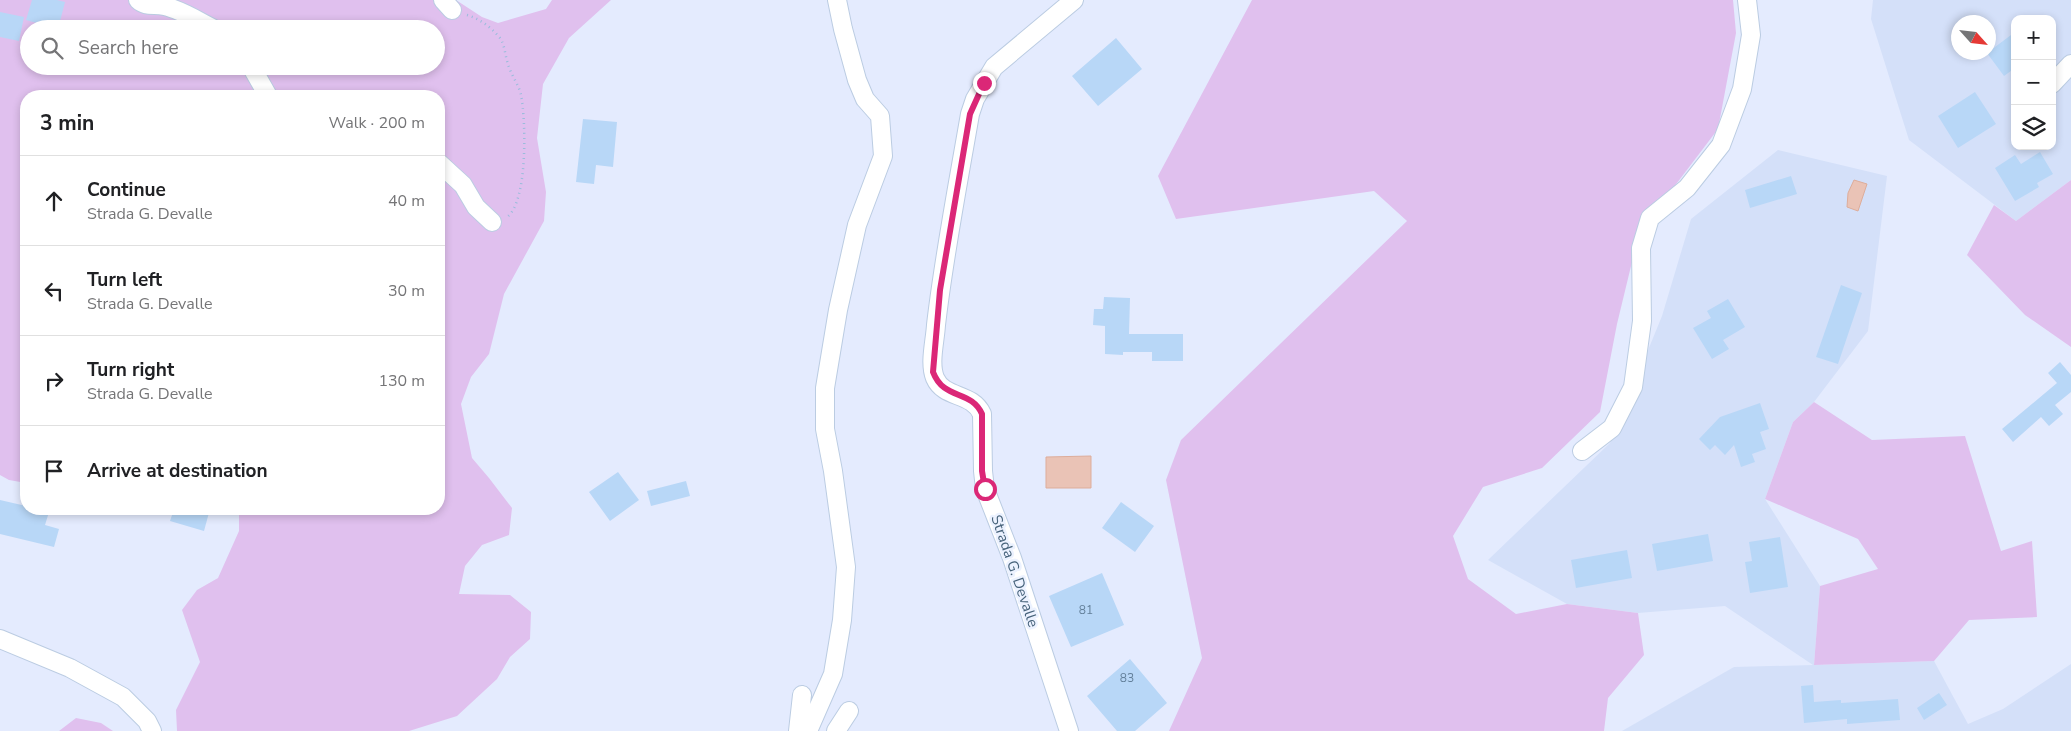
<!DOCTYPE html>
<meta charset="utf-8">
<style>
body{margin:0;font-family:"Nunito Sans",sans-serif;background:#f6f6f6;color:#202124}
.controls{position:absolute;right:15px;top:15px;display:grid;overflow:hidden;border-radius:10px;box-shadow:0 2px 8px #0003}
.controls button{width:45px;height:45px;display:grid;place-items:center;padding:0;border:0;border-bottom:1px solid #e0e0e0;background:#fff;color:#202124;font:25px sans-serif}
.compass{position:absolute;left:1951px;top:15px;width:45px;height:45px;border-radius:50%;background:#fff;box-shadow:0 2px 8px #0003;rotate:117deg}
.stop{position:absolute;width:15px;height:15px;margin:-11px;border:4px solid #db2777;border-radius:50%;background:#fff}
.stop.end{background:#db2777;border-color:#fff;box-shadow:0 1px 5px #0008}
.list{margin:0;padding:0;list-style:none}
h2{display:flex;justify-content:space-between;align-items:center;height:65px;margin:0;padding:0 20px;font-size:21px}
h2 small{font-size:16px;font-weight:400;color:#757577}
.list li{display:grid;grid-template-columns:32px 1fr auto;gap:15px;align-items:center;box-sizing:border-box;height:90px;padding:0 20px;border-top:1px solid #e0e0e0}
.list b{display:block;font-size:19px;white-space:nowrap}
.list p{margin:0;font-size:16px;white-space:nowrap;color:#757577}
.list em{font-size:16px;font-style:normal;color:#757577}
.icon{flex:none;width:28px;height:28px;fill:none;stroke:currentColor;stroke-width:2;stroke-linecap:round;stroke-linejoin:round}
.map{position:relative;flex:none;width:2071px;height:731px;overflow:hidden}
.search{position:absolute;background:#fff;box-shadow:0 2px 8px #0003;left:20px;top:20px;width:425px;height:55px;display:flex;align-items:center;gap:12px;box-sizing:border-box;padding:0 18px;border-radius:28px;color:#757577;font-size:19px}
.panel{position:absolute;background:#fff;box-shadow:0 2px 8px #0003;left:20px;top:90px;width:425px;height:425px;border-radius:20px}
.map>svg:first-child{display:block}
.residential{fill:#d4e0f9;fill-rule:evenodd}
.green{fill:#e0c0ee;fill-rule:evenodd}
.water{fill:#eac3b6;stroke:#ddad9b}
.building{fill:#b8d7f7}
.lines{fill:none;stroke-linecap:round;stroke-linejoin:round}
.minor-casing{stroke:#bbcce2;stroke-width:20}
.path{stroke:#9bbcdc;stroke-width:2.5;stroke-dasharray:1 4;stroke-linecap:butt}
.minor{stroke:#fff;stroke-width:18}
.route{stroke:#db2777;stroke-width:6}
.labels{text-anchor:middle;stroke-width:5;stroke-linejoin:round;paint-order:stroke}
.number-label{font-size:12px;fill:#627f99}
.street-label{font-size:15px;fill:#46627a;stroke:#ecf2ff}
</style>
<div class="map">
<svg width="2071" height="731" viewBox="0 0 2071 731">
<rect width="100%" height="100%" fill="#e4ebfe"/>
<!-- residential -->
<path class="residential" d="M1873,0H2071V180L2016,221L1909,140L1871,19ZM2015,19H2052V146H2015ZM1958,22H1988V52H1958Z
M1778,150L1887,176L1868,331L1814,402L1793,422L1765,499L1820,586L1814,665L1934,661L1968,724L2003,709L2071,664V731H1622L1734,667L1813,665L1725,606L1638,613L1567,604L1488,560L1610,443L1662,316L1691,219Z"/>
<!-- green -->
<path class="green" d="M0,0H456L482,17L498,23L546,9L552,0H611L569,38L543,84L537,138L546,192L544,221L504,294L489,354L471,377L461,404L472,458L489,478L512,508L509,535L482,545L465,566L459,594L510,595L531,612L530,639L510,657L497,679L457,716L409,731H177L176,710L200,662L182,610L197,590L218,578L239,531V509H439V96H26V483L9,480L0,475ZM29,29H436V66H29Z
M1252,0H1733L1736,33L1718,129L1639,233L1617,324L1600,412L1542,468L1483,487L1453,536L1468,579L1516,614L1567,604L1638,613L1644,655L1608,698L1604,731H1169L1202,658L1166,480L1181,440L1407,221L1374,191L1176,219L1158,176Z
M2071,180V347L2025,315L1967,255L1994,205L2016,221Z
M1814,402L1872,440L1965,436L2001,551L2032,541L2037,617L1969,620L1934,661L1814,665L1820,586L1878,569L1858,539L1765,499L1793,422Z
M76,718L101,723L113,731H59Z"/>
<!-- water -->
<path class="water" d="M1854,180L1867,184L1858,211L1847,207L1848,193Z
M1091,456V488H1046V457Z"/>
<!-- building -->
<path class="building" d="M32,0H57L65,2L58,29L26,20Z
M0,12L24,17L19,41L0,37Z
M2015,32V68L2004,76L1987,53Z
M1116,38L1142,69L1098,106L1072,76Z
M1975,92L1996,124L1958,148L1938,116Z
M583,119L617,122L613,167L596,165L594,184L576,182Z
M2040,152L2053,174L2037,183L2039,187L2015,201L1995,168L2015,155L2021,164Z
M1791,176L1797,194L1750,208L1745,190Z
M1841,285L1862,293L1838,364L1816,357Z
M1104,297L1130,298L1129,334H1183V361H1152V352H1123V355L1105,354V326L1093,325L1094,309H1103Z
M1728,299L1745,327L1723,340L1729,349L1712,359L1693,328L1711,318L1707,311Z
M2060,362L2071,375V392L2055,405L2063,414L2049,426L2041,417L2013,442L2002,429L2057,383L2048,373Z
M1760,403L1769,429L1760,432L1766,449L1752,454L1755,462L1741,467L1734,445L1725,455L1715,445L1710,450L1699,439L1720,417Z
M618,472L639,500L610,521L589,492Z
M686,481L690,496L651,506L647,491Z
M0,500L26,506V509L49,512L45,525L59,529L54,547L0,534Z
M1121,502L1154,526L1135,552L1102,528Z
M174,509H210L204,531L170,521Z
M1708,534L1713,561L1657,571L1652,544Z
M1780,537L1788,587L1750,593L1745,562L1752,561L1749,542Z
M1627,550L1632,578L1576,588L1571,560Z
M1102,573L1124,625L1071,647L1049,596Z
M1130,659L1167,703L1135,731H1117L1087,696Z
M1813,685L1814,702L1841,700V703L1898,699L1900,720L1847,724V719L1804,723L1801,686Z
M1939,693L1947,705L1924,720L1917,708Z"/>
<g class="lines">
<defs>
<path id="minor" d="M138,0C145,7 154,4 164,6C182,10 198,21 214,29
M443,0L452,10
M251,66L268,96
M2052,84L2071,64
M439,163L463,185L476,207L492,222
M1582,451L1612,428L1633,387L1642,321L1641,248L1650,218L1687,188L1721,145L1742,89L1751,35L1747,0
M0,639L70,668L123,697L147,721L152,731
M798,731L802,695
M808,731L833,674L842,620L846,567L833,471L825,429V388L838,310L857,225L883,156L880,116L865,99L857,80L843,29L837,0
M836,731L849,711
M1069,731L1012,558L985,489L983,471L982,414C972,392 944,399 935,378C929,363 935,342 936,325C944,255 958,184 970,114L975,99L994,67L1074,0"/>
</defs>
<!-- minor casing -->
<use href="#minor" class="minor-casing"/>
<!-- path -->
<path class="path" d="M467,15C480,19 491,27 500,38C505,45 505,56 508,64C511,75 519,85 521,95C526,120 528,202 507,217"/>
<!-- minor -->
<use href="#minor" class="minor"/>
</g>
<g class="lines">
<!-- route -->
<path class="route" d="M984,83L970,114L940,290L933,372C944,401 971,389 982,414V471L985,489"/>
</g>
<g class="labels">
<!-- number labels -->
<g class="number-label">
<text x="1086" y="614">81</text>
<text x="1127" y="682">83</text>
</g>
<!-- street labels -->
<g class="street-label">
<text transform="translate(1015 571) rotate(71)" y="5">Strada G. Devalle</text>
</g>
</g>
</svg>
<div class="controls">
<button>+</button>
<button>−</button>
<button><svg class="icon" aria-label="layers" viewBox="0 0 24 24"><path d="M12 4l9 5-9 5-9-5zM3 14l9 5 9-5"/></svg></button>
</div>
<svg class="compass" viewBox="-18 -18 36 36"><path d="M0-13l5 13h-10z" fill="#e53935"/><path d="M0 13l5-13h-10z" fill="#757577"/></svg>
<div class="stop" style="left:985px;top:489px"></div>
<div class="stop end" style="left:984px;top:83px"></div>
<div class="search"><svg class="icon" aria-label="search" viewBox="0 0 24 24"><circle cx="10" cy="10" r="6"/><path d="M15 15l6 6"/></svg>Search here</div>
<section class="panel">
<h2>3 min<small>Walk · 200 m</small></h2>
<ul class="list">
<li><svg class="icon" aria-label="ahead" viewBox="0 0 24 24"><path d="M12 20V5M6 11l6-6 6 6"/></svg><div><b>Continue</b><p>Strada G. Devalle</p></div><em>40 m</em></li>
<li><svg class="icon" aria-label="left" viewBox="0 0 24 24"><path d="M17 20v-9H6M10 6l-5 5 5 5"/></svg><div><b>Turn left</b><p>Strada G. Devalle</p></div><em>30 m</em></li>
<li><svg class="icon" aria-label="right" viewBox="0 0 24 24"><path d="M7 20v-9h11M14 6l5 5-5 5"/></svg><div><b>Turn right</b><p>Strada G. Devalle</p></div><em>130 m</em></li>
<li><svg class="icon" aria-label="arrive" viewBox="0 0 24 24"><path d="M6 21V4h12l-3 4 3 4H6"/></svg><div><b>Arrive at destination</b></div></li>
</ul>
</section>
</div>
